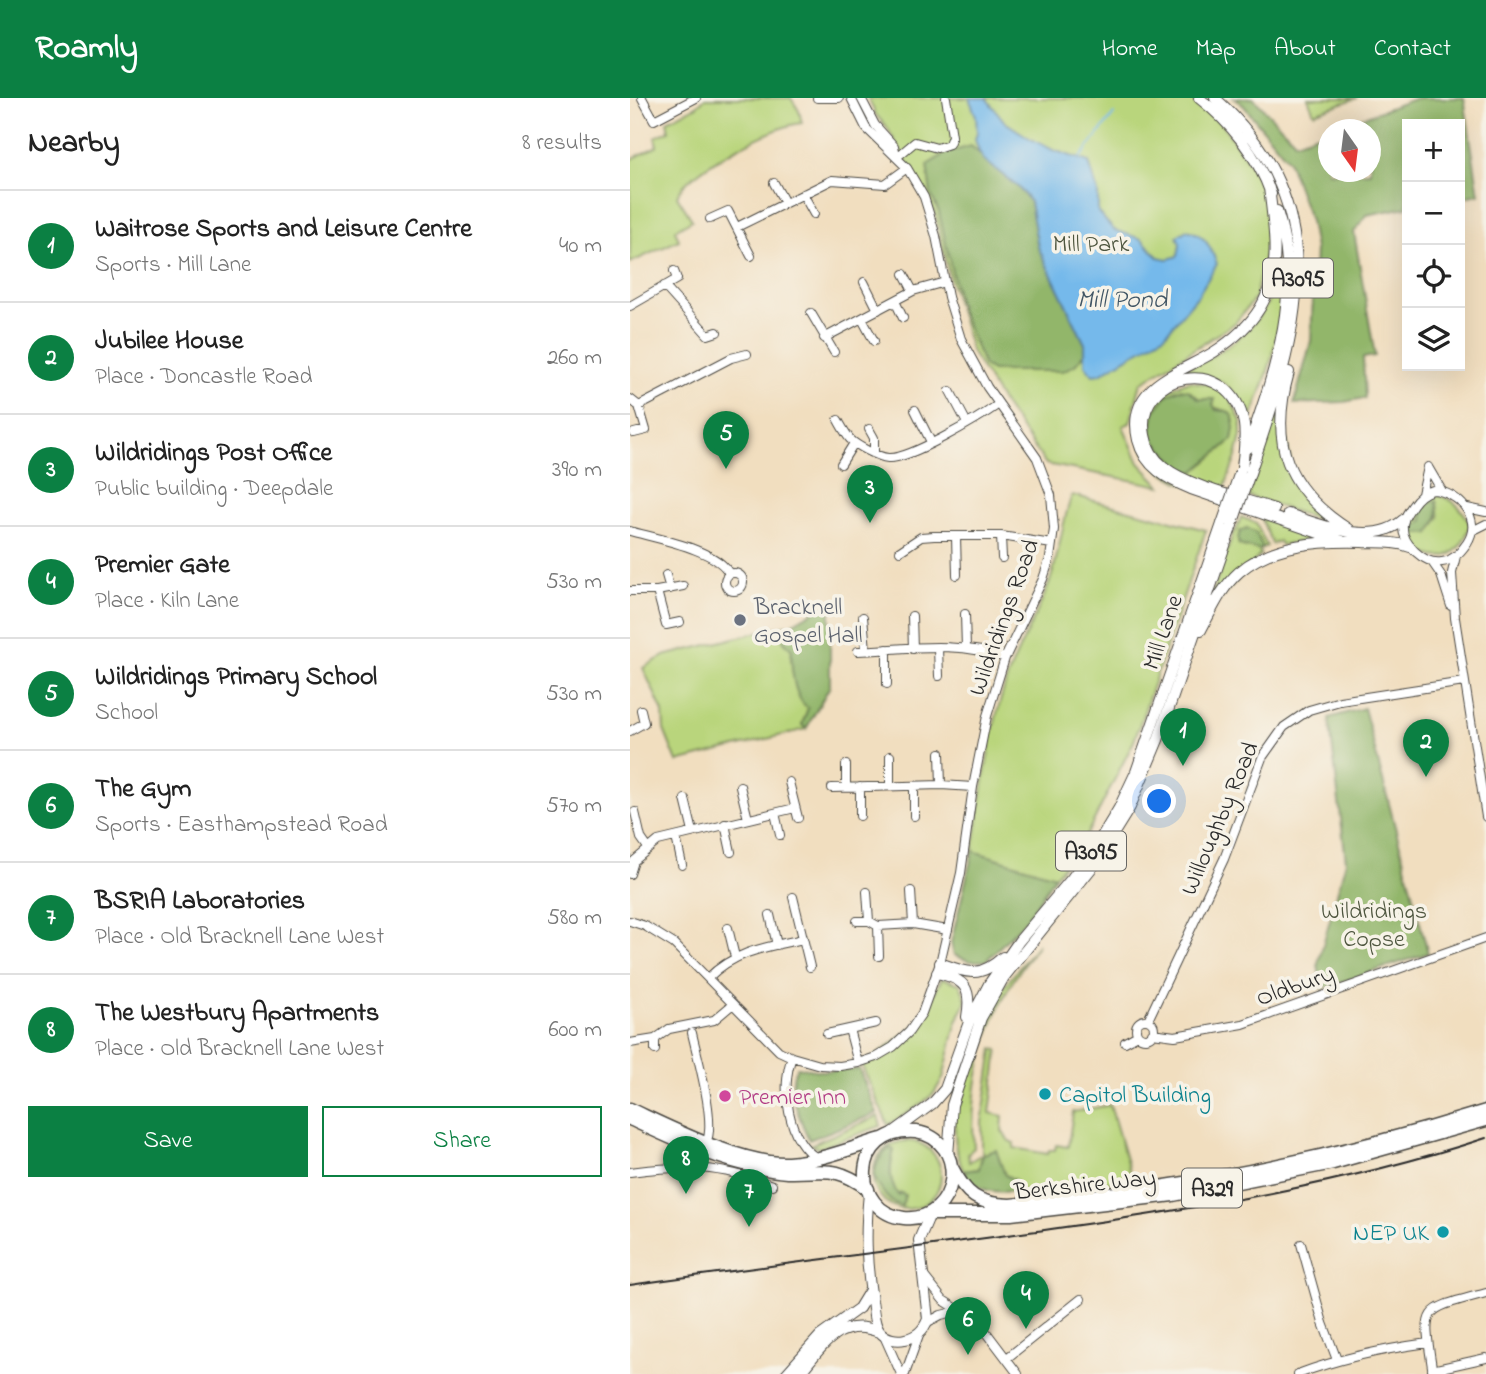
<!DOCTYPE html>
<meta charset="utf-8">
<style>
body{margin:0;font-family:"Indie Flower",sans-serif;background:#f6f6f6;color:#222}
.controls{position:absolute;right:21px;top:21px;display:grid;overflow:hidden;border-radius:0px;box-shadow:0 7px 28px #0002}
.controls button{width:63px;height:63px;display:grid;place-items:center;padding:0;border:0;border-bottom:2px solid #e0e0e0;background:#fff;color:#222;font:35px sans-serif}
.compass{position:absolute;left:688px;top:21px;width:63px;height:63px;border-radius:50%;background:#fff;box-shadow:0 7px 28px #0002;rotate:166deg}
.you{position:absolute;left:530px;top:704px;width:24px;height:24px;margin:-18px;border:5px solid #fff;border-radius:50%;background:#1a73e8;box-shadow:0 0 0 10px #1a73e833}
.badge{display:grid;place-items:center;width:46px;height:46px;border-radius:50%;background:#0b8043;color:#fff;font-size:23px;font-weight:700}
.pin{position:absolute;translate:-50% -58px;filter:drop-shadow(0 2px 4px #0008)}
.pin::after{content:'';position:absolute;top:37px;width:24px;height:21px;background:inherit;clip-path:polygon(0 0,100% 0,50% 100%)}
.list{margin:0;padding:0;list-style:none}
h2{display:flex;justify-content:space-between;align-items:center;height:91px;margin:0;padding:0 28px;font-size:30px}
h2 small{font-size:23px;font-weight:400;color:#767676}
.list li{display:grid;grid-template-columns:46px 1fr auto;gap:21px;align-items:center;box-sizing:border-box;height:112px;padding:0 28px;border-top:2px solid #e0e0e0}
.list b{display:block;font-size:26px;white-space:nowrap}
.list p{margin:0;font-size:23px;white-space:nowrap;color:#767676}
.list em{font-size:23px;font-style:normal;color:#767676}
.actions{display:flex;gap:14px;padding:21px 28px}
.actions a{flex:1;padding:16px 0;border:2px solid #0b8043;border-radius:0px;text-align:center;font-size:24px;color:#0b8043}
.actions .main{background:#0b8043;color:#fff}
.icon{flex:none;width:38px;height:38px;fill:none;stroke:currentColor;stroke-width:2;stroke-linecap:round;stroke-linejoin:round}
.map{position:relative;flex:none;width:856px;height:1276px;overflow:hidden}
header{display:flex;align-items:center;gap:42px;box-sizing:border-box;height:98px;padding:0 35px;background:#0b8043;color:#fff}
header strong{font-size:33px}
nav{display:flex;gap:38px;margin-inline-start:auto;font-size:24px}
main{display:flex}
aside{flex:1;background:#fff}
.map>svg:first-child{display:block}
.green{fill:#b9d57b;stroke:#728053;stroke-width:2;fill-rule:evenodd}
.forest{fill:#92b66b;stroke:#5e704b;stroke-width:2}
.water{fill:#75b9eb;stroke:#50728b;stroke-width:2}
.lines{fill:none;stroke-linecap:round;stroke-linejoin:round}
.stream{stroke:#75b9eb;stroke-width:2}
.minor-casing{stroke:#494641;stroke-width:10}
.major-casing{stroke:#494641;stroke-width:12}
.highway-casing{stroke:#494641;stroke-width:15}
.minor{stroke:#fff;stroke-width:8}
.major{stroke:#fff;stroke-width:10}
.highway{stroke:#fff;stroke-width:12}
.rail{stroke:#2b2b2b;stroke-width:2}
.major-bridge-casing{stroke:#494641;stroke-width:12;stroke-linecap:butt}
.major-bridge{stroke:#fff;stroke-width:10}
.worship-dot{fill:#6b7280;stroke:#f7f3e8;stroke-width:2.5}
.culture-dot{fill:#0f9aa8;stroke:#f7f3e8;stroke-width:2.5}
.hotel-dot{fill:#d1479c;stroke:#f7f3e8;stroke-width:2.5}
.labels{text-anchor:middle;stroke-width:7;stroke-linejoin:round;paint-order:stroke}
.shield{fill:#f7f3e8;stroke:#686764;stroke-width:2}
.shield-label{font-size:23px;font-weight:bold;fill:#2b2b2b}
.park-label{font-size:24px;fill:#4e563f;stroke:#f7f3e8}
.worship-label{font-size:24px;fill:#5b616d;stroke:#f7f3e8;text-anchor:start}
.street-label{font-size:24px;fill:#2b2b2b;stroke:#f7f3e8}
.culture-label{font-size:24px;fill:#0d838f;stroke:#f7f3e8;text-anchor:start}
.hotel-label{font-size:24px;fill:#b23c85;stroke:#f7f3e8;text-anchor:start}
.water-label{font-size:26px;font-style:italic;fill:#415665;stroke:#f7f3e8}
</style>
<header>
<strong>Roamly</strong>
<nav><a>Home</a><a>Map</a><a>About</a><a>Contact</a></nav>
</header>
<main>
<aside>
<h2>Nearby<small>8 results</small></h2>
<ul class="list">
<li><span class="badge">1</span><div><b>Waitrose Sports and Leisure Centre</b><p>Sports · Mill Lane</p></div><em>40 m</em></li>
<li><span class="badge">2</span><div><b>Jubilee House</b><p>Place · Doncastle Road</p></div><em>260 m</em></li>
<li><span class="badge">3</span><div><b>Wildridings Post Office</b><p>Public building · Deepdale</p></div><em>390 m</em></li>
<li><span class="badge">4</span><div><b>Premier Gate</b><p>Place · Kiln Lane</p></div><em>530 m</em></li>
<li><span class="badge">5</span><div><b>Wildridings Primary School</b><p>School</p></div><em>530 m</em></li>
<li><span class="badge">6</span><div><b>The Gym</b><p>Sports · Easthampstead Road</p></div><em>570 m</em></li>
<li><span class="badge">7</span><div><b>BSRIA Laboratories</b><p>Place · Old Bracknell Lane West</p></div><em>580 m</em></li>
<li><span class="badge">8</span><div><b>The Westbury Apartments</b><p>Place · Old Bracknell Lane West</p></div><em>600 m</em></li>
</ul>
<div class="actions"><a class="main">Save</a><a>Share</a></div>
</aside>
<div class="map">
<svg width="856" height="1276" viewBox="0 0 856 1276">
<rect width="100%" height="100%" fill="#f7f3e8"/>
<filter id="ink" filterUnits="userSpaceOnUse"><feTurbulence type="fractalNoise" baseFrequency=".0143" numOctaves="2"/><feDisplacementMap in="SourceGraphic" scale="14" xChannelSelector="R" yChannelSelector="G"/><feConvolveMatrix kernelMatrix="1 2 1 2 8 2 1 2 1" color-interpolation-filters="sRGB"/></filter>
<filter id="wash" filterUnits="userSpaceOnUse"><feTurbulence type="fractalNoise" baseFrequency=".00686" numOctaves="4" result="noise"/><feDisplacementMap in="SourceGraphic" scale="28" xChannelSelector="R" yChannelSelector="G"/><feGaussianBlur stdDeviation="1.57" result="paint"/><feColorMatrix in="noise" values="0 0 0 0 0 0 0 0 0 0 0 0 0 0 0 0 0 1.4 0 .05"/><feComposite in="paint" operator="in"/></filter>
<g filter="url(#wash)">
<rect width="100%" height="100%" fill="#f1debf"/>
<!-- green -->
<path class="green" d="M75,0H161L169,13L172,25C147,26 55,73 47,98L62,122L45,132L49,142L0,165V62L27,48L25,39L39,33L37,23L67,8Z
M238,0H561L592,26L628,78L642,120L625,200L605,225L511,285L500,325L493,328L509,365L531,388L416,366L371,302L342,255L320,182L305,115L257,29L246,17Z
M678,0H727L684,15Z
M650,156H653C656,220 643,265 620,323H618C614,307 605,292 591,284C526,247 463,349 559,386C553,387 547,383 540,379C511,362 498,327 519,297C531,279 553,272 572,263C614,243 651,206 650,156Z
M559,283L583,287L599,299L611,323V338L606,359L594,391L557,378L527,360L516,329L522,307L534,293ZM549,291L565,297L569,301H584L583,309L597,313L604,323L602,342L575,365L554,373L521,336C524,317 528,299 549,291Z
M649,302L665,386L683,410L705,427L618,398Z
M442,397L576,432L504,643L453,744L425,778L343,754C352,697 358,639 376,584C387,548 409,516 421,480C430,452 432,424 442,397Z
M806,397C823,400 834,412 840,427C829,465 799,470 777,436C776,419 789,400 806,397ZM806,403L809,419L799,436L785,428L793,423L791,412L796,404Z
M611,419L626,425L637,448L633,450L628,439L617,430L610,433L608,445L614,449L628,450L631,456L575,517L604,433H606Z
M631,420L690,439L691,441L651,447L649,443L642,446Z
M156,527L153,531L162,552L161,562L178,610L172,626L176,631L47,664L34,632L33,614L13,570L34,558Z
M408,846C397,863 384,879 375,897C351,943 340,998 344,1050L338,1055L339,1064L352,1056L349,1071L333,1073L326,1051L324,1020L333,981L368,896Z
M312,880L330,886L336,902L326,926L313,980L304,995L290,1007L258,1027L232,968L290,924Z
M363,951L368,952L360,1015L373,1018L372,1033L379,1043L384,1045V1050L418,1056L419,1052H425L426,1047L438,1049L443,1014L480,1007L502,1082L388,1093L385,1082L352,1066V1024Z
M248,1018L251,1028L189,1050L180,1047Z
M243 1077a34 34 0 1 1 68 0a34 34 0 1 1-68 0Z"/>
<!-- forest -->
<path class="forest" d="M604,0H623L666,44L698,32V74H740V32L700,31L787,0H834L849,96L830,100V26H777V109L737,117L724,134L745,258L733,260L735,300L714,304L664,306L681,243L685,151L680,123L658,62L614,8Z
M341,48L389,90L400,104L408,149L455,246V256L445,267L433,273H362L354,268L330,211L309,114L301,97L297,67L317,55Z
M549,291L558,292L569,301H585L583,307L586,312L597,313L603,318L604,331L602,342L564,374L552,371L524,342L521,336L525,312L537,297Z
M806,403C810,417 807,423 799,436L785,435L783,431L793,422L792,408L796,404Z
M617,430L626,435L633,450L629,452L609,447L608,440L610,433Z
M200,504V588L176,631L172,627L178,610C164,601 160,568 162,552L153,542V531Z
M734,610L798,855L691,891L688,865L716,763L699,620Z
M343,753L425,778L395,823L356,863H339L324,857L321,845Z
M167,969L191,973L229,971L247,1015L179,1042C170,1020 155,992 167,969Z
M260,1050L264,1052C260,1069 258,1082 268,1097L271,1095L275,1097L272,1108C255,1103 253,1093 244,1079C245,1067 250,1057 260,1050Z
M366,1052L375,1077L385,1082L388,1093C362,1095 349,1095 333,1073L349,1071L353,1056Z"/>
<!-- water -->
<path class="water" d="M339,0H356L375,24L401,41L423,52L459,64L468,95V114L484,132L512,141L528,159L538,161L548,158L550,146L547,138L557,132C576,136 581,151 587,166L567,199L535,237L470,276L463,277L455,267V246L408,149L400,104L389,90L354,62L349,54L345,41L347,35L346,18Z"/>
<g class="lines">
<!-- stream -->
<path class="stream" d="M450,60L484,16"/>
</g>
</g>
<g filter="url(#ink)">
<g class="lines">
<defs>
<path id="minor" d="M12,0L24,22L66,0
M187,0H209
M231,0L245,27L264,48L266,57
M267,59L285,44L307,50L319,46L322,38L316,0
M144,85L155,105
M173,96L184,116
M80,121L98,113L121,158
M107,129L202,82L255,86L277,70
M274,176L283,193
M234,184L248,212
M34,188L78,237L87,234
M265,203L273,220
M0,208L47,181L44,173
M181,215L204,254
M232,221L244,243
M194,240L283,193L315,184
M320,293L337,325
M0,301L9,308L101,260L117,256
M285,312L301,344
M208,322C212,329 215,335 220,341C227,348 248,359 258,360C279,362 349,320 369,306
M239,331L244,340V354
M4,335L16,332L9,308
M211,366L224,345
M798,369L812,393
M803,392C829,394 853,421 837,445C831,454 823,463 812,464C794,467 771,445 773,427C773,420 778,414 782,408C788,399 793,395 803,392Z
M792,396L798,369
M837,410L856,414
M844,432L856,426
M0,433C24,440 90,452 99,476
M326,438L327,477
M371,438L372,460
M270,453L291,439L304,438H371L422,446
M826,458L822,475L825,520L856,719
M802,464L811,477L821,508
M95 484a9 9 0 1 1 18 0a9 9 0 1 1-18 0Z
M36,477L40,491
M0,493H27L53,488
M27,493L36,527L50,524
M335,516L336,550
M282,518L283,551
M233,519L236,552
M308,550L309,578
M257,551V586
M228,553C276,551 330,542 375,560
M0,633L14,625L11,612
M310,655L311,687
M260,658V688
M159,684L168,720
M110,688L118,721
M284,688V718
M216,689V667
M230,689V718
M202,690L311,687L343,689
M55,701L63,734
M5,714L11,740L18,750
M145,715L150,737
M95,726L101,754
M46,739L52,767
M0,776L4,763L28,743L165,710
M281,793L283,826
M237,794L239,823
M163,799L180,869
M140,817L147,847
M0,823L15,828L44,846L149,953L162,959L190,967L210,968L228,965L246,959L263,949L279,934L292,915L310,865L331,775L343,689L357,618L375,560L413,481L420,460L424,431L421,397L407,360L357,289L331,241L318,199L306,138L294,99L277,70L236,30L221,0
M227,823H239L248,828L283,826L318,832
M248,828L249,858
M98,830L105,859
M78,880C105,853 136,849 173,841
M518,922L594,761L632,660L654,629L679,612L710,603L834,584
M506 931a9 9 0 1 1 18 0a9 9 0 1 1-18 0Z
M219,931L228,965
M62,935C67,958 87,1025 76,1045
M522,935L545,938L613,926L856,840
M197,936L246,925
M495,944L508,937
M0,945L25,941
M25,952V941L39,931L84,922L103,906
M162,959C150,989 158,1043 187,1060
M0,1074C58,1067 87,1067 142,1087
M671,1146L693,1225L707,1262
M294,1178L313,1202L343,1221L354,1231L388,1276
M296,1225L311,1217L328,1213
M254,1238L271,1276
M377,1260L451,1201
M802,1272L856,1260
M275,1276L290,1234
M668,1276C710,1260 754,1251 798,1245
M803,1276C793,1208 789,1213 856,1195"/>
<path id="major" d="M569,0C600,24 628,58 641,96
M585,0C711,113 666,240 619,378
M639,90C644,130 652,173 630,210C619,228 601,243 584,254C549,276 495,287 508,342C515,369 537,381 561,391L712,443
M659,274C639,345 656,391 718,431
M618,350C644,275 674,193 647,113
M612,369C614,354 616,340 614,326C602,254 503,274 515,337C517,350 524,361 534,369C559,389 612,400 644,411
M658,416C691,427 743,449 773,422
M571,532C582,512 591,490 609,474C643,445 690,443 732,444C749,445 764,443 780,449
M310,865C337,875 349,881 373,859
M307,875C335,881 342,890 337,919
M261,1036L302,1006L315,991L339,924L359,886L389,843L442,780L469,743L489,710L506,674L592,426
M318,1057L322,1007L351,920L374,879L464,767L500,709L528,642L602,427
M239,1095C235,1134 236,1164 242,1203C244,1213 243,1226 250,1234C256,1241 267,1243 275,1241C287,1239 294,1232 298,1221L289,1142L300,1116
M156,1276L190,1238L229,1210L240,1192
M169,1276C193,1248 209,1218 249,1234"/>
<path id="highway" d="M0,1011C41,1030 113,1067 158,1065C190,1063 221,1050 252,1041
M0,1021C37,1038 74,1056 114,1066C128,1070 143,1073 157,1074C194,1075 204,1066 238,1091
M286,1034C340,1042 330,1125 274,1120C221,1115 219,1029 286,1034Z
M321,1068C336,1097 347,1106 380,1107C428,1102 476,1097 523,1090C636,1073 747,1047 856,1013
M302,1116H381L543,1097L703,1065L856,1022"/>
</defs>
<!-- minor casing -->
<use href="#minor" class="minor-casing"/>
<!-- major casing -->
<use href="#major" class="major-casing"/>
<!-- highway casing -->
<use href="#highway" class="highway-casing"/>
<!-- minor -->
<use href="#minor" class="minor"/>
<!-- major -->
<use href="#major" class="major"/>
<!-- highway -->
<use href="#highway" class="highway"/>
<!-- rail -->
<path class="rail" d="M0,1187C140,1167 280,1151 421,1131C571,1110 711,1087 856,1040"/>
<defs>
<path id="major-bridge" d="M592,426L610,374
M602,427L619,378"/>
</defs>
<!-- major-bridge casing -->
<use href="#major-bridge" class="major-bridge-casing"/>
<!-- major-bridge -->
<use href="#major-bridge" class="major-bridge"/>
</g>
</g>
<!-- markers -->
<circle class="worship-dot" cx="110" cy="522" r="7"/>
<g class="culture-dot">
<circle cx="415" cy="996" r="7"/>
<circle cx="813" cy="1134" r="7"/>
</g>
<circle class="hotel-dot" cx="95" cy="998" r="7"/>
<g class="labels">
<!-- shield labels -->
<g class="shield">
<rect x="633" y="160.5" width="70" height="39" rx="5"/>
<rect x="426" y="733.5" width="70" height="39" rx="5"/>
<rect x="552" y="1070.5" width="60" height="39" rx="5"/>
</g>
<g class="shield-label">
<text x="668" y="188">A3095</text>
<text x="461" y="761">A3095</text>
<text x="582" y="1098">A329</text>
</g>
<!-- park labels -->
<g class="park-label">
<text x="461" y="153">Mill Park</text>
<text x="744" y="820">Wildridings<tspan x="744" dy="28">Copse</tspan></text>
</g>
<!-- worship labels -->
<g class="worship-label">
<text x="124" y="516">Bracknell<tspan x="124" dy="28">Gospel Hall</tspan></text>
</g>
<!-- street labels -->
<g class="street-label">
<text transform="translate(373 519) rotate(-70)" y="8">Wildridings Road</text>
<text transform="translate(532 534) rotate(-71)" y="8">Mill Lane</text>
<text transform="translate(589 720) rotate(-67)" y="8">Willoughby Road</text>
<text transform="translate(665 887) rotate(-19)" y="8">Oldbury</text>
<text transform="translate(455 1086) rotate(-6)" y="8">Berkshire Way</text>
</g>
<!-- culture labels -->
<g class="culture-label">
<text x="429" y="1004">Capitol Building</text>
<text x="799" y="1142" text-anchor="end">NEP UK</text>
</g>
<!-- hotel labels -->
<g class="hotel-label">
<text x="109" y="1006">Premier Inn</text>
</g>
<!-- water labels -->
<g class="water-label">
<text x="492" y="209">Mill Pond</text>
</g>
</g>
</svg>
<div class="controls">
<button>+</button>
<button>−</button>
<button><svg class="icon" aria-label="locate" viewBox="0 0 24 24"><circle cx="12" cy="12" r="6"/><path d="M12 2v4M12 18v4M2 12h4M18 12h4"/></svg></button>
<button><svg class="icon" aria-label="layers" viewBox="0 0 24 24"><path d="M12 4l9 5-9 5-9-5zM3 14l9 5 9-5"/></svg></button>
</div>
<svg class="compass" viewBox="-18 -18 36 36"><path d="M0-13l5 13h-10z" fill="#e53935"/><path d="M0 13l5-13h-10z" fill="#767676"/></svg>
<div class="you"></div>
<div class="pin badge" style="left:553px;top:668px">1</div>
<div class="pin badge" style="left:796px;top:679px">2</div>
<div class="pin badge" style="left:240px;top:425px">3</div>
<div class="pin badge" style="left:396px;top:1231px">4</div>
<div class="pin badge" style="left:96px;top:371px">5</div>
<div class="pin badge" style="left:338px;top:1257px">6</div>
<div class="pin badge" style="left:119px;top:1129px">7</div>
<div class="pin badge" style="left:56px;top:1096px">8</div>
</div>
</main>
